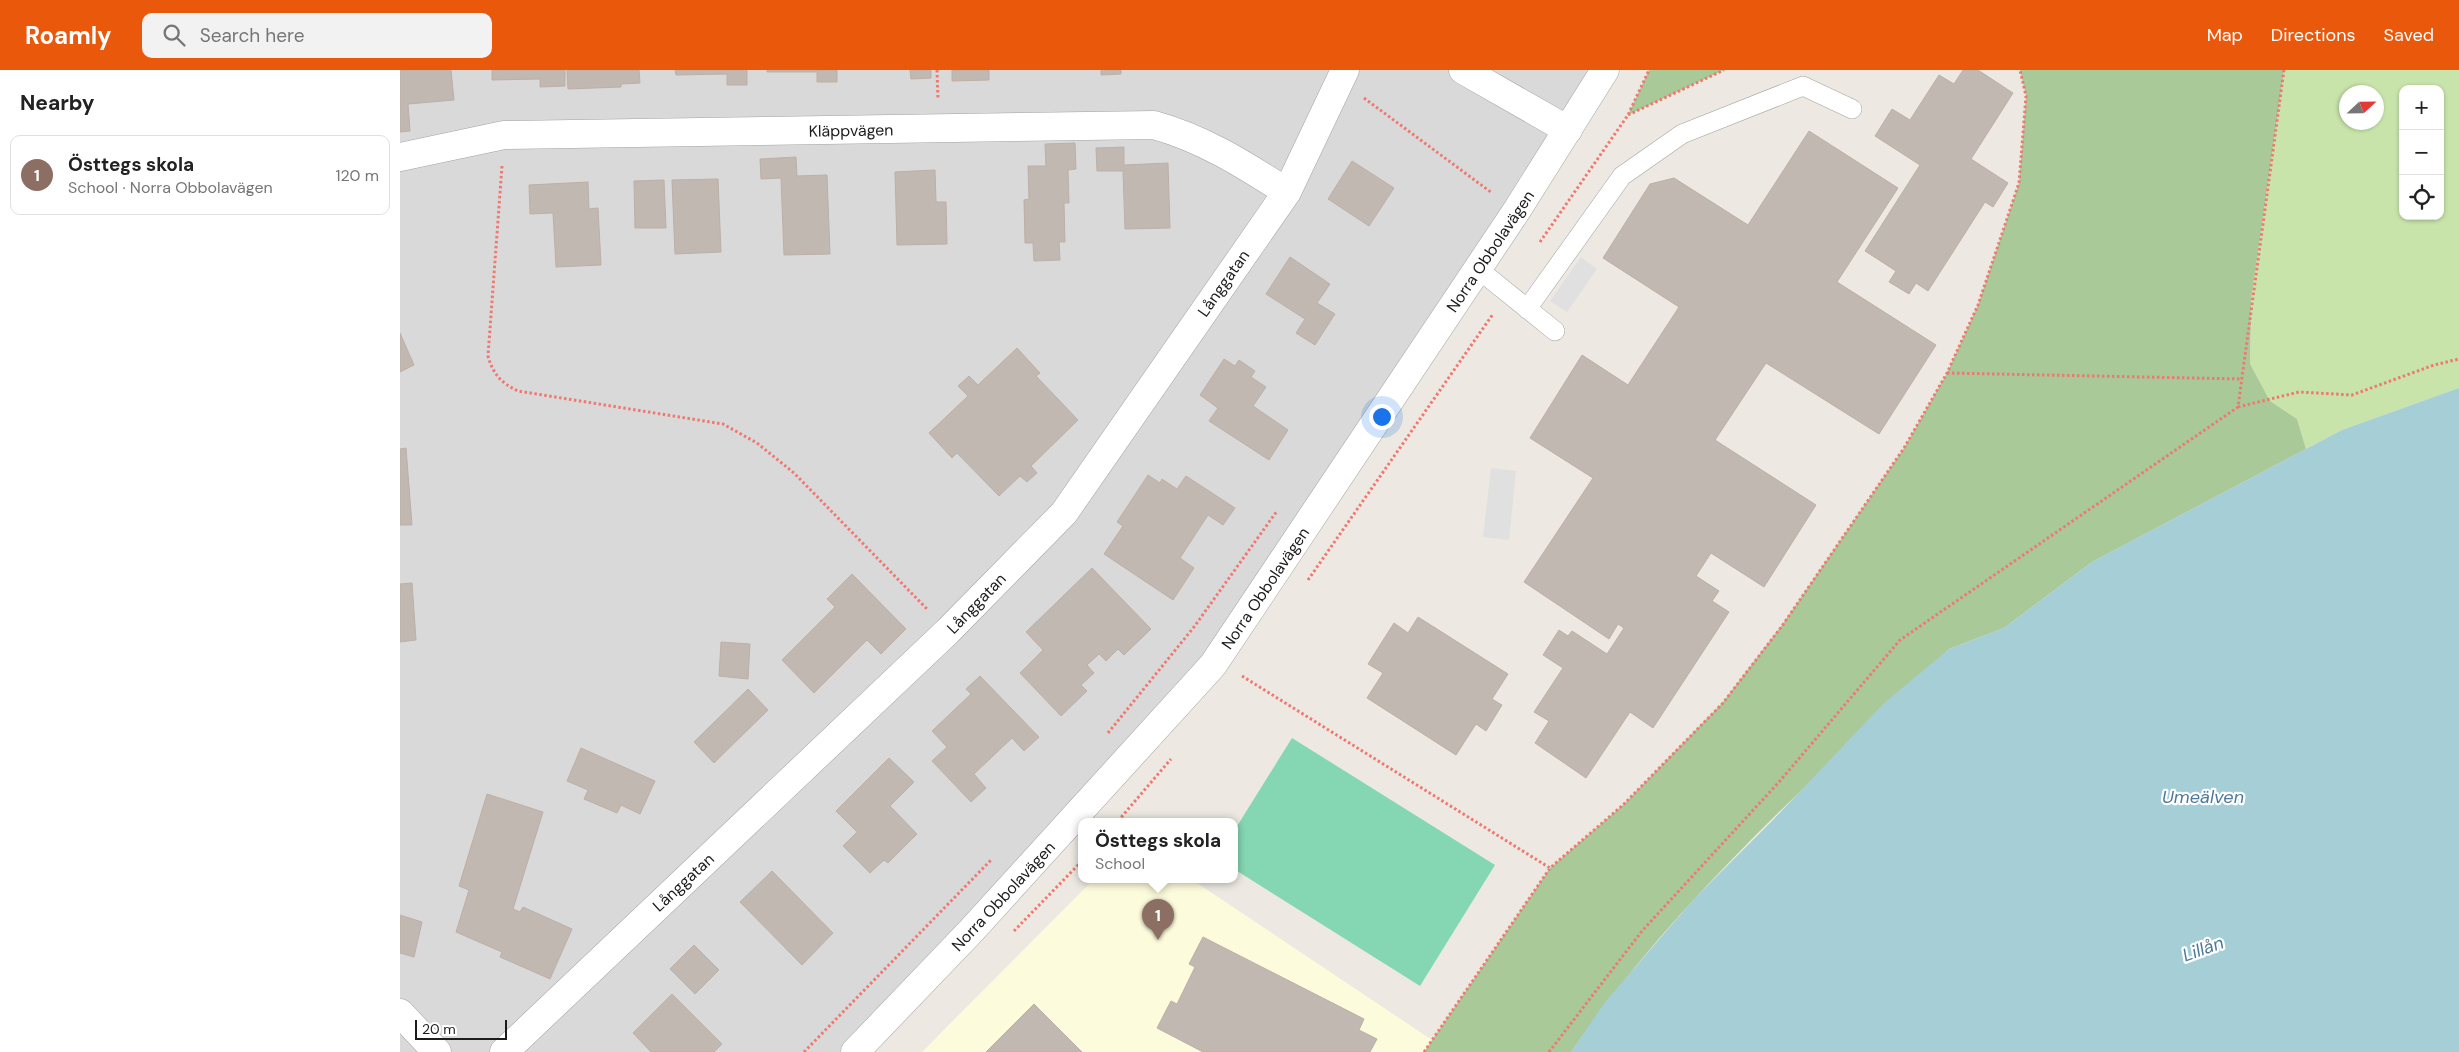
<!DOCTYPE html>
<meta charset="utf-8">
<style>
body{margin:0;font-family:"DM Sans",sans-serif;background:#f2f2f2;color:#222}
.controls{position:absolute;right:15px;top:15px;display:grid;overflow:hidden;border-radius:10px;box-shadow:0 1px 4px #0004}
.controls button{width:45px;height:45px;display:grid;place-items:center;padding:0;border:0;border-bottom:1px solid #e0e0e0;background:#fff;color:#222;font:25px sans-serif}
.compass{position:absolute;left:1939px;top:15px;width:45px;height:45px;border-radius:50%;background:#fff;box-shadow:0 1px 4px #0004;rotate:68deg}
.scale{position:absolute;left:15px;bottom:12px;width:92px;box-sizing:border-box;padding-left:5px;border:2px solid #1c1c1c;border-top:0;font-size:14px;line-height:18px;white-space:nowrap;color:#1c1c1c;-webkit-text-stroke:4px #fff;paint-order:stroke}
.you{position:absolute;left:981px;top:346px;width:18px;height:18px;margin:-12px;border:4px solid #fff;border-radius:50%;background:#1a73e8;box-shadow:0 0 0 8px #1a73e833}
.badge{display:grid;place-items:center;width:32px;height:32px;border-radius:50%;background:#ea580c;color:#fff;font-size:16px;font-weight:700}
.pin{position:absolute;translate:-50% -41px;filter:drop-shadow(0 1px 2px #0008)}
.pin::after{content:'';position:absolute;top:26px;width:18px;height:15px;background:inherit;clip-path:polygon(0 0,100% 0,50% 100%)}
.popup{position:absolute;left:678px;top:748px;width:160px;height:65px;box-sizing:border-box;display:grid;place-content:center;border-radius:10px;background:#fff;filter:drop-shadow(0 1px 4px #0005);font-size:16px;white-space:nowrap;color:#767676}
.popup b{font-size:19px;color:#222}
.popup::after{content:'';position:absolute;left:50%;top:100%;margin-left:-10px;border:10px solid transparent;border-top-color:#fff}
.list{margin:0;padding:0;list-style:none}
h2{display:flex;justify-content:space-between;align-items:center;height:65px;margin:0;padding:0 20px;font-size:21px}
h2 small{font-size:16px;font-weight:400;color:#767676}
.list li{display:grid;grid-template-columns:32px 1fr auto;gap:15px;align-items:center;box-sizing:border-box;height:80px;margin:0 10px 10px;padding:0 10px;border:1px solid #e0e0e0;border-radius:10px}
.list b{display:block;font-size:19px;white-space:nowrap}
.list p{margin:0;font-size:16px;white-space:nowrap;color:#767676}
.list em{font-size:16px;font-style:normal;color:#767676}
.icon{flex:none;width:28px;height:28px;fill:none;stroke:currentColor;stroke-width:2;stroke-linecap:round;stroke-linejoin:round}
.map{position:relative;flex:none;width:2059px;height:982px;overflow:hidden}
header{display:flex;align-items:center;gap:30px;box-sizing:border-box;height:70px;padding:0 25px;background:#ea580c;color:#fff}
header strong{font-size:24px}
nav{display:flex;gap:28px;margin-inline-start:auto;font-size:18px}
.search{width:350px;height:45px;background:#f2f2f2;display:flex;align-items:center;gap:12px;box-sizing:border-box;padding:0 18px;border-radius:10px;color:#767676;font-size:19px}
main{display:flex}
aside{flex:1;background:#fff}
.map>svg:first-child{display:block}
.residential{fill:#dad9d9}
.education{fill:#fcfbdb}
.grass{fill:#c9e4ab;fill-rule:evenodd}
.forest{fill:#a9c999}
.pitch{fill:#85d7b4}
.parking{fill:#e0e0e0}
.water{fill:#a5ced7}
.building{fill:#c1b8b2;stroke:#bdafa6}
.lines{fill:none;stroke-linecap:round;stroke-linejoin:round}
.service-casing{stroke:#a3a3a3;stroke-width:20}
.minor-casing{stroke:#a3a3a3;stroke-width:29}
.tertiary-casing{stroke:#a3a3a3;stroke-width:29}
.path{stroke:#ef7970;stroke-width:3;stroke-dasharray:2.5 2.5;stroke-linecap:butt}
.service{stroke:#fff;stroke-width:19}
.minor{stroke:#fff;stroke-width:28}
.tertiary{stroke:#fff;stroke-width:28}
.labels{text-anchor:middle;stroke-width:4.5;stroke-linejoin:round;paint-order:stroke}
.street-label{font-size:16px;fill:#1c1c1c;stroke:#fff}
.water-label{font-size:18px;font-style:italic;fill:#4d789d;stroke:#fff}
</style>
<header>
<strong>Roamly</strong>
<div class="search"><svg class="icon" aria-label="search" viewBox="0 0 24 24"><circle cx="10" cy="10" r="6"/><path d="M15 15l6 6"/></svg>Search here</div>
<nav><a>Map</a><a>Directions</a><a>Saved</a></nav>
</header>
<main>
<aside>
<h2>Nearby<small></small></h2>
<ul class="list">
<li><span class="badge" style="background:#8d6e63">1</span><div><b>Östtegs skola</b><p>School · Norra Obbolavägen</p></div><em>120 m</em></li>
</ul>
</aside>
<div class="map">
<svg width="2059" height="982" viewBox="0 0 2059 982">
<rect width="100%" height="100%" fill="#ede9e2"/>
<!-- residential -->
<path class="residential" d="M0,0H1205L813,595L455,982H0Z"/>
<!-- education -->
<path class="education" d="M694,809H791L1032,970L1024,982H522Z"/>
<!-- grass -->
<path class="grass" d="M1884,0H2059V318L1942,360L1906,379L1897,349L1870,331L1850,295L1851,230ZM2003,19H2040V146H2003ZM1946,22H1976V52H1946Z"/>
<!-- forest -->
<path class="forest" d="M1249,0H1324L1228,45Z
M1620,0H1884L1851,230L1850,294L1870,331L1897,349L1906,379L1692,492L1604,558L1549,579C1417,707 1275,830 1171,982H1024L1150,798L1223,735L1323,632L1382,555L1504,378L1547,303L1578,235L1619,113L1626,26Z"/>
<!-- pitch -->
<path class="pitch" d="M892,668L1095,795L1020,916L834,799V761Z"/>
<!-- parking -->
<path class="parking" d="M1181,187L1197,199L1167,242L1150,231Z
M1091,398L1116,401L1109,470L1083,467Z"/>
<!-- water -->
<path class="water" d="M2059,318V982H1171L1205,932L1294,829L1371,752L1483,634L1549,579L1604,558L1692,492L1942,360Z"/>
<!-- building -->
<path class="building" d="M0,0H51L54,30L8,34L10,61L0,62Z
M92,0H165V16L140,17V9L92,10Z
M167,0H239L240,13L221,14V17L168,19Z
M275,0H347V15H327V4L276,5Z
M367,0H437V12H417V2H367Z
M510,0H531V8L511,9Z
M552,0H589V10L552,11Z
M701,0H721V4L701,5Z
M1563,0H1578L1613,23L1571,89L1608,113L1593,137L1585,132L1528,221L1516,213L1509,224L1489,212L1496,201L1465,181L1520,95L1475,66L1492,39L1510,50L1539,5L1554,14Z
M1409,61L1498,118L1437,212L1536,275L1479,364L1366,293L1315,370L1416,435L1364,517L1311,483L1296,506L1319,521L1312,531L1329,542L1253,658L1230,642L1186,708L1135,673L1149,651L1134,642L1163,598L1143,585L1159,560L1168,566L1172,561L1207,584L1224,558L1218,554L1209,569L1124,512L1193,408L1130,368L1182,285L1228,315L1279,237L1203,188L1250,114L1274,108L1348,155Z
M675,73L676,99L668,100L669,133H664L665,172H659L660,190L634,191L633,173H625L624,130L629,129L628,96H646L645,74Z
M724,77V95L768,93L770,158L725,159L723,101H697L696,78Z
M396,87L397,106L427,105L430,184L384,185L381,108L361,109L360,89Z
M952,91L994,118L969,156L928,129Z
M535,100L536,132H546L547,174L497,175L495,102Z
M318,109L321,182L275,184L272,110Z
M264,110L266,158H235L234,111Z
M188,112L189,139L198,138L201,195L156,197L153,143L130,144L129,115Z
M890,187L930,214L917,233L935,244L915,275L896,263L905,249L866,224Z
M0,263L14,295L0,302Z
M617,278L640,303L636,306L678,350L631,396L637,403L627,412L620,406L599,426L557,383L552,388L529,363L568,326L558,316L569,306L578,315Z
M824,289L835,296L839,290L855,301L851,307L866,317L853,336L888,360L869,390L809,351L818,338L800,325Z
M6,378L12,455H0V379Z
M748,405L760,413L762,409L777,419L786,406L835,438L823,455L808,445L780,488L794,498L773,530L704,484L723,456L717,452Z
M692,498L751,559L724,585L718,579L706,591L699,584L687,595L694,603L681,615L687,621L661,646L620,603L643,580L626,562Z
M452,504L506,559L481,584L467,570L414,623L382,590L435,537L427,529Z
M12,513L16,570L0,572V514Z
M1018,547L1108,604L1092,629L1102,635L1086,661L1076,654L1056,685L967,628L983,603L968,594L994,553L1008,563Z
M321,572L350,574L348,609L319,606Z
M580,606L639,667L624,681L612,668L574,704L586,718L571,732L532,691L547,677L532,661L571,624L566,619Z
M348,619L368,640L314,693L294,672Z
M181,678L255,711L240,744L221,735L217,743L184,729L188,720L167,711Z
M489,688L514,712L490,736L517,764L488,793L484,790L470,803L443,776L457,762L436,741Z
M87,724L143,742L113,839L120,842L123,837L172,859L150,909L100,887L102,882L56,862L69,820L59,816Z
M372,801L433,863L402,895L340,832Z
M0,845L22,852L14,887L0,883Z
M803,867L964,949L959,960L977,969L970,982H803L757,958L771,931L777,934L795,897L789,894Z
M294,875L319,900L295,924L270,899Z
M272,924L322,974L314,982H251L233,963Z
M634,934L682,982H586Z"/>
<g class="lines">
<defs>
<path id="service" d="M1078,199L1155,261
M1127,239L1222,106L1282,64L1403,16L1452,39"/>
<path id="minor" d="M1063,0L1168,60
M0,87L104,65L754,55C804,69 843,94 887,122
M0,943L37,982
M104,982L548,561L664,443L887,122L945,0"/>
<path id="tertiary" d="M455,982L571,861L813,595L1117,140L1205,0"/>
</defs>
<!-- service casing -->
<use href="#service" class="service-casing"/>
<!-- minor casing -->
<use href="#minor" class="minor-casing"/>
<!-- tertiary casing -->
<use href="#tertiary" class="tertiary-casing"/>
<!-- path -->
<path class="path" d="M537,0L538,29
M964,28L1092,123
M1228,45L1324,0
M102,96L88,286C93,304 101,313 118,321L323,354L357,373L394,403L527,539
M1140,172L1228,45L1249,0
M1547,303L1841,309
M1838,337L1899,322L1952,325L2034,295L2059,289
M908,510L1093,244
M842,606L1150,798L1223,735L1323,633L1382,556L1504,378L1547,303L1578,235L1619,113L1626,26L1620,0
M708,663L794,557L877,441
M718,751L771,689
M614,861L682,791
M404,982L592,789
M1024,982L1150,798
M1149,982L1242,861L1379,712L1500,570L1838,337L1884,0"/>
<!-- service -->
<use href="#service" class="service"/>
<!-- minor -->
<use href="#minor" class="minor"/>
<!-- tertiary -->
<use href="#tertiary" class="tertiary"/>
</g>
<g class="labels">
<!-- street labels -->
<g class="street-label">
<text transform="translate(451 60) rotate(-1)" y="6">Kläppvägen</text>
<text transform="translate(1090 181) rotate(-56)" y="6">Norra Obbolavägen</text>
<text transform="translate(823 213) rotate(-55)" y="6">Långgatan</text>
<text transform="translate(865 518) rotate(-56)" y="6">Norra Obbolavägen</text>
<text transform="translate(576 533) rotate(-46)" y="6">Långgatan</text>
<text transform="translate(283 812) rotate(-43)" y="6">Långgatan</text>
<text transform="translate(603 826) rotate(-47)" y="6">Norra Obbolavägen</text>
</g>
<!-- water labels -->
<g class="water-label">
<text x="1803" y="733">Umeälven</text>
<text transform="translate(1803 879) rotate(-20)" y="6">Lillån</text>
</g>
</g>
</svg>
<div class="controls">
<button>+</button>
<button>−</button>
<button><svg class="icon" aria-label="locate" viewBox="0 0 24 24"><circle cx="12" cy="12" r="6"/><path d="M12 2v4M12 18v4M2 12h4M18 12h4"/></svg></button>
</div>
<svg class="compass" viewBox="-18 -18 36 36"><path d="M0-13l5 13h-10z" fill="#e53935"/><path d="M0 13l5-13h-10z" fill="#767676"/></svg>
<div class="scale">20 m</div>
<div class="you"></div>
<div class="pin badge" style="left:758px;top:870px;background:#8d6e63">1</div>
<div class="popup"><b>Östtegs skola</b>School</div>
</div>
</main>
